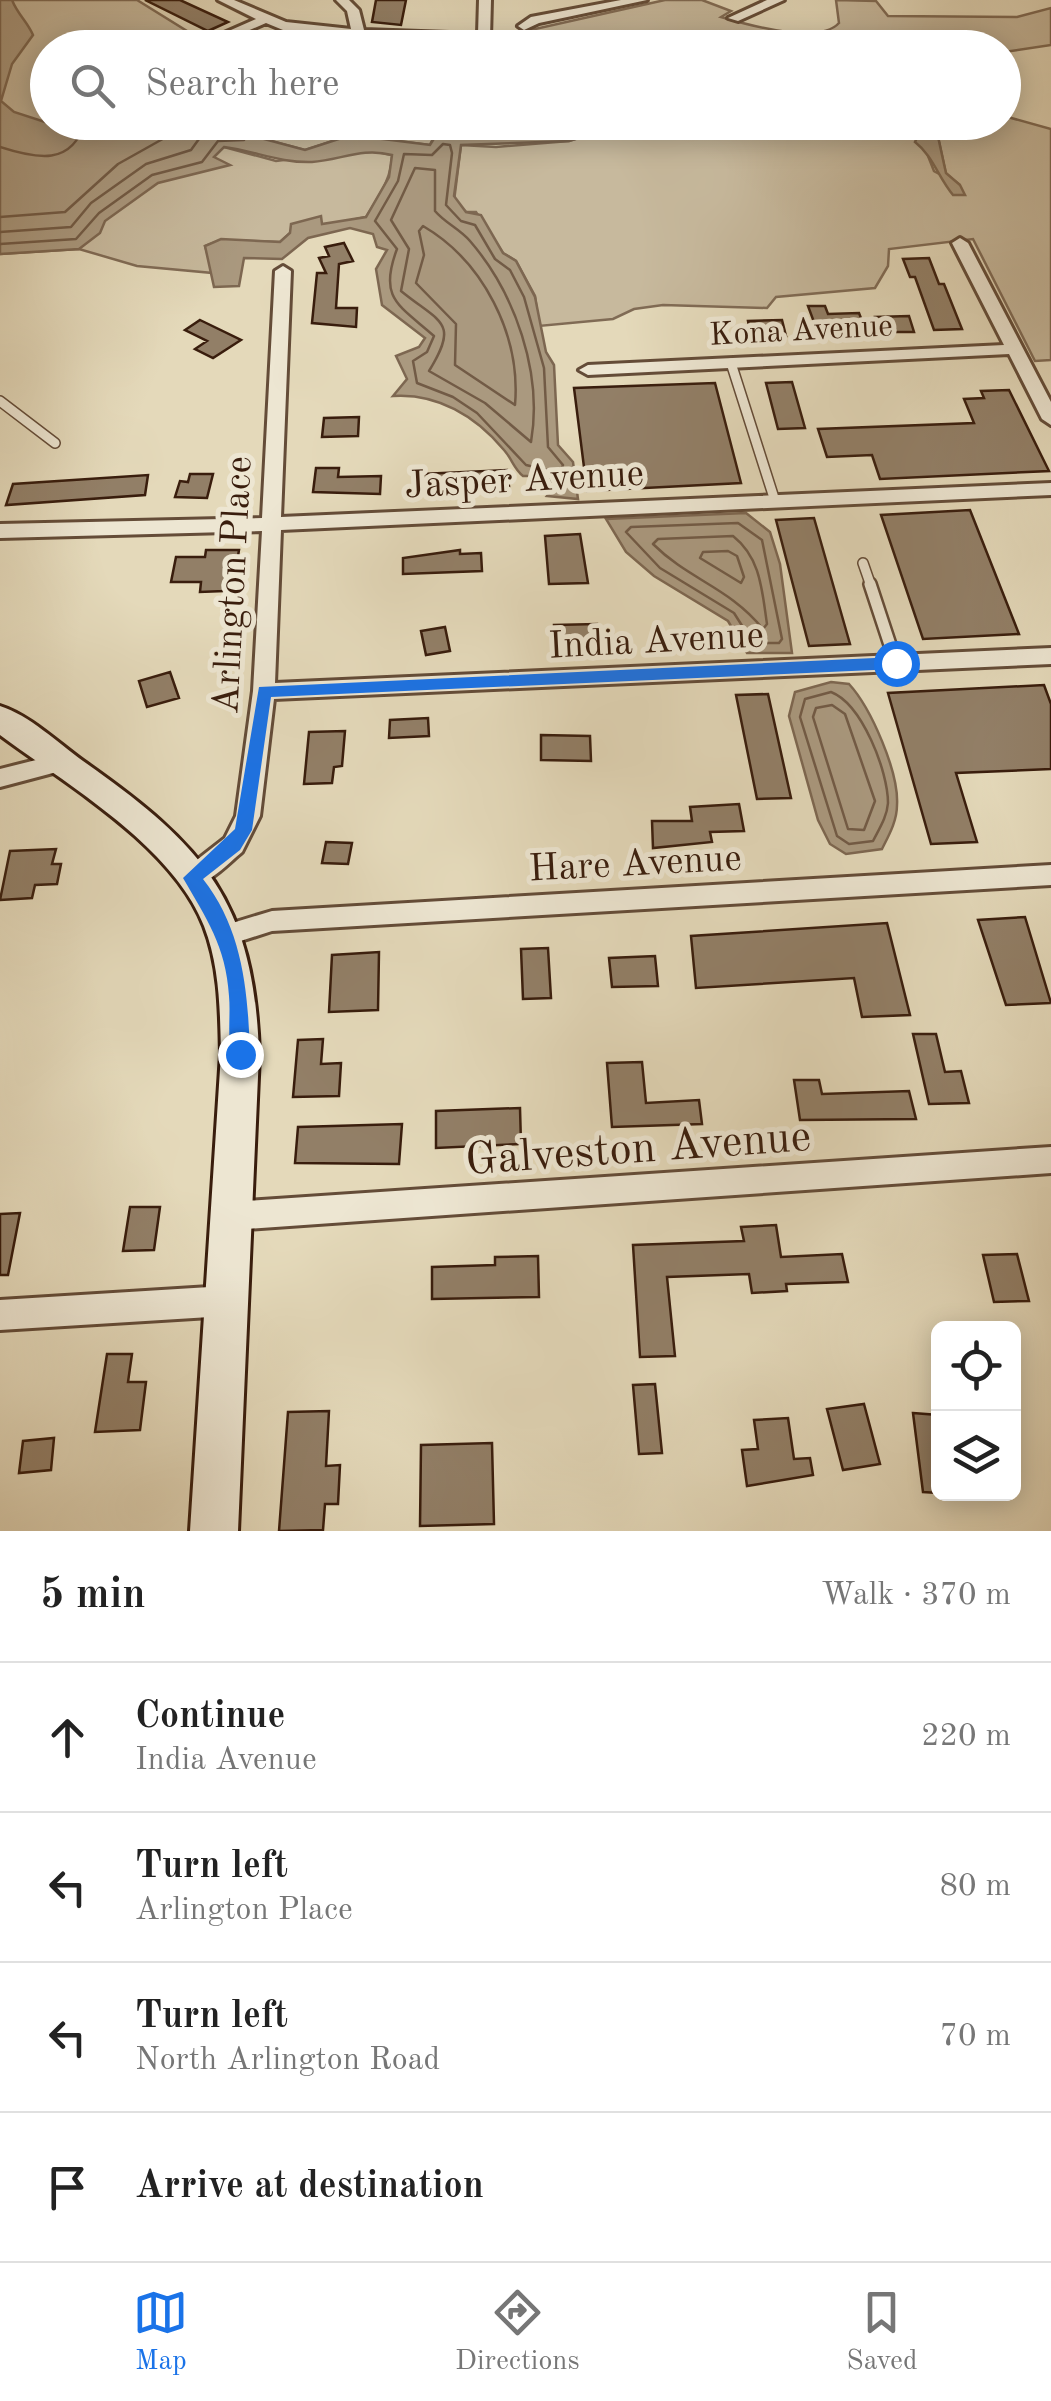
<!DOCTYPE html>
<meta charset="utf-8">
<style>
body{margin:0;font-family:"Old Standard TT",serif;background:#f6f6f6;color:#222}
.controls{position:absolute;right:30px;bottom:30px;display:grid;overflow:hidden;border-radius:15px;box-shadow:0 5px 25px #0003}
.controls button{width:90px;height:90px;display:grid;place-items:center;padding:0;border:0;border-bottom:2px solid #e0e0e0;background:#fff;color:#222;font:50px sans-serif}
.stop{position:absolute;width:30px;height:30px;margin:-22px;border:8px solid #1a73e8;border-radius:50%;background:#fff}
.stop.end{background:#1a73e8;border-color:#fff;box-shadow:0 2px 10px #0008}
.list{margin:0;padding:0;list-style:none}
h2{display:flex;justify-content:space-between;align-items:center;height:130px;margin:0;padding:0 40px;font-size:42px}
h2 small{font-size:32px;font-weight:400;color:#767676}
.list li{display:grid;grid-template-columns:65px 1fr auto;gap:30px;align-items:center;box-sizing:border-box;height:150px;padding:0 40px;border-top:2px solid #e0e0e0}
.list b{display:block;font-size:38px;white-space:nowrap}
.list p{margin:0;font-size:32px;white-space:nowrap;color:#767676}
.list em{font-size:32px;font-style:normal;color:#767676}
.icon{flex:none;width:55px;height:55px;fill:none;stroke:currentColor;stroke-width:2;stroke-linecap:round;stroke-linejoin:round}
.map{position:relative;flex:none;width:1051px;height:1531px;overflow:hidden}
.search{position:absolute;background:#fff;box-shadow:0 5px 25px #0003;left:30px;right:30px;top:30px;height:110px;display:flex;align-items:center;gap:25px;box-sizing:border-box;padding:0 35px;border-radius:55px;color:#767676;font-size:38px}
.sheet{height:730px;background:#fff}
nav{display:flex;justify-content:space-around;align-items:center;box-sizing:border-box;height:140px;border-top:2px solid #e0e0e0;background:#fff;font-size:28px;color:#767676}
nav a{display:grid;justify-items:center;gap:5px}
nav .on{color:#1a73e8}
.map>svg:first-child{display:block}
.green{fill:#c7b99d;stroke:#806b55;stroke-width:2.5}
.water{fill:#aa997f;stroke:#7d6751;stroke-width:2.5}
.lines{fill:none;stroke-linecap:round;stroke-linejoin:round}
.shore{stroke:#725b46;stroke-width:2.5}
.building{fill:#927f67;stroke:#391d0d;stroke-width:2.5}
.service-far1-casing{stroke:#644c38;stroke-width:12}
.service-casing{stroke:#644c38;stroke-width:16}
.minor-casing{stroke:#644c38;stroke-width:6}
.secondary-casing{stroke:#391d0d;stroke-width:6}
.service-far1{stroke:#ede6d2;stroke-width:9}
.service{stroke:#ede6d2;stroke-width:11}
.minor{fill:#ede6d2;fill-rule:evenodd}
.secondary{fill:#ede6d2;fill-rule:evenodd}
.route{fill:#1a73e8}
.labels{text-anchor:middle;stroke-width:10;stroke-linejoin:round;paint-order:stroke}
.far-street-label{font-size:32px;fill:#391d0d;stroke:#ede6d2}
.street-label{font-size:38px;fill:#391d0d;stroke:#ede6d2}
.near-street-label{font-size:45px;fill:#391d0d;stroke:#ede6d2}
</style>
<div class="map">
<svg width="1051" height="1531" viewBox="0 0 1051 1531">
<rect width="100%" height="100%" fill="#e4d9ba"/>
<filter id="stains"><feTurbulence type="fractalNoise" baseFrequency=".002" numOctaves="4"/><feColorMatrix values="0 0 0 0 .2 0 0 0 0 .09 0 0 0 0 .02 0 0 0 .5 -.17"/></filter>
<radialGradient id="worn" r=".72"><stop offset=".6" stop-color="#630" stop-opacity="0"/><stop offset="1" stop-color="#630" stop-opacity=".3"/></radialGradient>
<!-- green -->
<path class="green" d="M12,0H137L195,36L166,47L48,48V122L248,123L0,204V35Z
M665,0H702L731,11L721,17C748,25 819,45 839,23L836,0L876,1L888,16L1017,17L1051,8V45L1004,52V48H496L508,35Z
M1004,116L1051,129V360L1035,361L973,239L889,249L888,266L875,288L776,297L767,308L663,305L634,309L613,319L539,326L535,296L516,261L503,253L476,212H466L454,201L461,145L496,147L569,141L628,122L915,123L934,171L960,185L946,174L935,123L1004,122Z
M263,122L540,123C506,132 445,108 430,145L351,135L305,150L260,138L256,131Z
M224,147L276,161L366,150L392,155C392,179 378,197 366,217L290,233L280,242L221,240L205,246L213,273L137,266L79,249L0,254Z"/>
<!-- water -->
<path class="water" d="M0,0H12C18,15 27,21 33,35L12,64L1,101L14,112L48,123H263L256,131L260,138L305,150L351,135L430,145L440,129L453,124L514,128L540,122L628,123L569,141L461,145L454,196L466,212L481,215L503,253L516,261L535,297L546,352L554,365L558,445L573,462L578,499L547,496L557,484L541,476H523C514,469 512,459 504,450C476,416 437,393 393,396L407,379L396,356L419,347L425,338L382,305L376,269L387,250L377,247L373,234L350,228L308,238L282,259L244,258L239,286L214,287L205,246L221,239L280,242L290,233L291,224L321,216L322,224L366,217L389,177L392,155C362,147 341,160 312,162C280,163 255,151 224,147L214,157L230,165L158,183L105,221L100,233L79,249L0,254Z
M915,123H935L946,173L960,185L965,195H953C938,177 933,156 915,142L920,132Z
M746,513L770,532L780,564L792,653H747L728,621L654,576L626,552L606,519Z
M831,682L849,684C871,708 899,772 897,805C897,821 889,835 882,849L846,854L830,844L818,820L789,716L795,692Z"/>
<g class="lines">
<!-- shore -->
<path class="shore" d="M443,144L450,145L452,153L446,205L461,221L475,225L495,259L510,270L524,297L544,368L548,447L563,465L560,473L526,465L477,413L453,397L417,383L413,361L427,352L434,336C399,305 378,299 397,249L375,221L398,181L404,154L432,155Z
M0,147C37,159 72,166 85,122
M415,168L435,170V211C445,223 460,229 470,241C515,293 543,373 531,442L485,403L429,371C460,321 440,323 401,291L409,249L391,220Z
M0,217L65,212L118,164L193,122
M423,226C483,261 521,335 515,405L455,365L456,324L416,283L424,255L419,231Z
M0,232L71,227L91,203L146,164L191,150L204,132L236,122
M0,244L76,239L99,213L152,175L202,162L218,141L244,140L250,122
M738,523L762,540L782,639L779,643H753L734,613L660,568L626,532L631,527Z
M733,536C761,558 762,591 767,624L763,629C729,587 689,580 653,544L658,539Z
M728,551L737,556L744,577L741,583L700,558L703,552Z
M831,692C862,704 888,771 888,803C887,817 879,829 873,841L849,844L837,836L800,717L805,699Z
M832,705L845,714L875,801L864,830L848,829L813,717L816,708Z"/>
</g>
<!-- building -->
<path class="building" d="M145,0H180L228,22L208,31Z
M376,0H406L401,25L372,22Z
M344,243L353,261L339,264L336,308H357L356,327L312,323L317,273H326L319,258L329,256L325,247Z
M929,258L939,284H944L962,329L934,330L915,277H910L903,259Z
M808,306H825L828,314L859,313L866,331L818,333Z
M909,316L914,332H879L875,317Z
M200,320L241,340L213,358L195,349L207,341L185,330Z
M782,320L786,336L751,337L748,321Z
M792,382L805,428L778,429L766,383Z
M715,383L741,483L587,491L574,388Z
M1009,390L1049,471L880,479L872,455L827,457L818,429L974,423L964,399L984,398L981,391Z
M359,417L358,436L322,437L324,418Z
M316,468H339L338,477L381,476L380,494L313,492Z
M507,470L509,486L422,492V474Z
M190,474H213L207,498L175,497L180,481L188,482Z
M148,475L145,495L6,505L13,484Z
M970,510L1019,634L923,639L881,515Z
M814,518L850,644L809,646L776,520Z
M580,534L588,583L549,584L545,536Z
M206,550H239L234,580H226L224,591L200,592L201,582H171L176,557H205Z
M460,550V554L481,553L482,571L403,574V558Z
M597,624L599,651L555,647L554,625Z
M445,627L450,651L426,655L421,631Z
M170,672L179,698L147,707L139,681Z
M1044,685L1051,704V769L956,773L977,842L931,844L888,693Z
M768,694L791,798L757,799L736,695Z
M428,718L429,736L389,738L390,720Z
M345,731L342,766L334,767L332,783L304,784L309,732Z
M541,735L590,736L591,761L541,760Z
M739,804L744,831L710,832L712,842L653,848L652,821H692L690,807Z
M326,842L352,843L348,864L322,863Z
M56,849L52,864H61L57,884L35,885L32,898L0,900L10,851Z
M1025,917L1051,1003L1006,1005L978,920Z
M887,923L910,1015L862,1017L854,978L696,988L691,936Z
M548,948L551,998L523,999L521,949Z
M379,952L378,1010L329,1012L332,955Z
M655,956L658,986L612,987L609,958Z
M913,1034H936L945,1072L961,1071L969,1103L929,1104Z
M323,1039L321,1064L341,1063L339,1096L293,1097L298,1040Z
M642,1062L646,1103L699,1100L702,1124L612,1127L607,1063Z
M794,1080H819L822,1094L909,1091L916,1119L800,1120Z
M520,1108L521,1144L436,1148V1111Z
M402,1124L399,1164L295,1163L298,1127Z
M130,1207H160L154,1250L123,1251Z
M20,1213L8,1275H0V1214Z
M776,1225L781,1257L842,1254L848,1282L786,1284L787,1291L752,1293L749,1274L667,1277L675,1356L640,1357L633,1245L744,1241L741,1227Z
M1017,1254L1029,1301L994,1302L983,1255Z
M538,1256L539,1297L432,1299V1267L495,1265V1257Z
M107,1354H132L128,1382H146L140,1430L95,1432Z
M655,1384L662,1453L639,1454L633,1385Z
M864,1404L880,1464L843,1470L827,1409Z
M329,1411L326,1466L340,1465L338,1504H325L323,1530L279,1531L288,1412Z
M913,1413L938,1415V1493L923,1492Z
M788,1418L794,1459L810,1458L813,1475L747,1486L742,1450L758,1449L754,1420Z
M54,1438L51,1470L19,1473L23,1441Z
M492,1443L494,1524L420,1526L421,1445Z"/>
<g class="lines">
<defs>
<path id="service-far1" d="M731,363L775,501
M0,401L55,443
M863,563L871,586"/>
<path id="service" d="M870,584L896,663"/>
<path id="minor" d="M218,0H234L286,22L351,29L347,11L336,0H349L359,10L364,30L478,34L479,0H491L490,38L484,42L390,41L283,30L266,23L208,48H190L256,19Z
M621,0H647L539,23L524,30L518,26L531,17Z
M767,0H784L738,21L728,18Z
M960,238L968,243L1051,402V425L1042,419L1009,354L588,375L579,370L588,365L1004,345L952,243Z
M283,266L291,271L281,517L1051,483V495L281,530L275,683L1051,648V664L274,699L260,816L242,852C227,864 204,891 184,884L180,877L184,870L225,838L236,816L253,691L262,531L0,538V524L262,518L275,271Z
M60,754L68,757L71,763L68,769L0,787V769Z
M1051,865V885L272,931L225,946L216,942L213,935L216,928L272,911Z
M1051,1147V1173L231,1230L221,1226L217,1216L221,1206L231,1202Z
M226,1286L236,1291L241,1301L236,1311L226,1316L0,1330V1300Z"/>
<path id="secondary" d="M0,706C29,715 58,743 83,761C204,846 254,901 259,1054L238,1531H190L221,1054C220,1011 220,967 204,926C173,846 66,784 0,735Z"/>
</defs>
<!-- service-far1 casing -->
<use href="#service-far1" class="service-far1-casing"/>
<!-- service casing -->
<use href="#service" class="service-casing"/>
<!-- minor casing -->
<use href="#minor" class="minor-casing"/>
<!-- secondary casing -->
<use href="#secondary" class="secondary-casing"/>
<!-- service-far1 -->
<use href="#service-far1" class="service-far1"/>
<!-- service -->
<use href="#service" class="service"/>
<!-- minor -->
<use href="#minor" class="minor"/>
<!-- secondary -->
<use href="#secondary" class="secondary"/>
</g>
<!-- route -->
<path class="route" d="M896,657L904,663L896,669L271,697L252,830L240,850L203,879C243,930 248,992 250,1054L240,1063L234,1061C226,1041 231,1017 229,996C226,946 206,918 183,878L235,829L259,687Z"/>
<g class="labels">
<!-- far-street labels -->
<g class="far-street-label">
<text transform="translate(801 329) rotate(-3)" y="11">Kona Avenue</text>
</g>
<!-- street labels -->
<g class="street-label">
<text transform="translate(524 478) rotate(-3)" y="13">Jasper Avenue</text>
<text transform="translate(231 585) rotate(-87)" y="13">Arlington Place</text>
<text transform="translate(656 639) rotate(-3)" y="13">India Avenue</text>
<text transform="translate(635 862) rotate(-3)" y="13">Hare Avenue</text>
</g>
<!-- near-street labels -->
<g class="near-street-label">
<text transform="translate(638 1146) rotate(-4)" y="16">Galveston Avenue</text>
</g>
</g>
<rect width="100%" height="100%" filter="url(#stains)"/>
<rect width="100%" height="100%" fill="url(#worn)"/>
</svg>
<div class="controls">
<button><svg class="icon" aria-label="locate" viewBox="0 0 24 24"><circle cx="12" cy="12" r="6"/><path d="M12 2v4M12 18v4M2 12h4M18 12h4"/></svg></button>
<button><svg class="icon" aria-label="layers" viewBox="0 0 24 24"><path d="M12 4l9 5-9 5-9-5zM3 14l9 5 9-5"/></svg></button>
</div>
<div class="stop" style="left:896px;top:663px"></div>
<div class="stop end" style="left:240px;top:1054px"></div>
<div class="search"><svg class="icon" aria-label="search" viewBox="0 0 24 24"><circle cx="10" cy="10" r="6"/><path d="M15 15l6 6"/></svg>Search here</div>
</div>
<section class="sheet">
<h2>5 min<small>Walk · 370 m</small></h2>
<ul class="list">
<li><svg class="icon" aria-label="ahead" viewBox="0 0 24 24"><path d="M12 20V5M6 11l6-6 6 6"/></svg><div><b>Continue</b><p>India Avenue</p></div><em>220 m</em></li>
<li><svg class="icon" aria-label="left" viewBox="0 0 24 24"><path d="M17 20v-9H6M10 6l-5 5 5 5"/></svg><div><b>Turn left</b><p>Arlington Place</p></div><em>80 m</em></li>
<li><svg class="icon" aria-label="left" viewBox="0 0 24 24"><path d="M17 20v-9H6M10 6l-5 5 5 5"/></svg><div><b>Turn left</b><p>North Arlington Road</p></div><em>70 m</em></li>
<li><svg class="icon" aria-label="arrive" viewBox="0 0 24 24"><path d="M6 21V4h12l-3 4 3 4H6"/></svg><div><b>Arrive at destination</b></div></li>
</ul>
</section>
<nav>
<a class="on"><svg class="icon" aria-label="map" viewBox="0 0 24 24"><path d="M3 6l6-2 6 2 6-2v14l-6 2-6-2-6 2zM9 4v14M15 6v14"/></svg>Map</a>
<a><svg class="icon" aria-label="directions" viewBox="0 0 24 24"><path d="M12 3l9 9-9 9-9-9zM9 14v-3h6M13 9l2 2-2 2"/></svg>Directions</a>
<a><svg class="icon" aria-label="saved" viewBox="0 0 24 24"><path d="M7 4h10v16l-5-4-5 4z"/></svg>Saved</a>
</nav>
